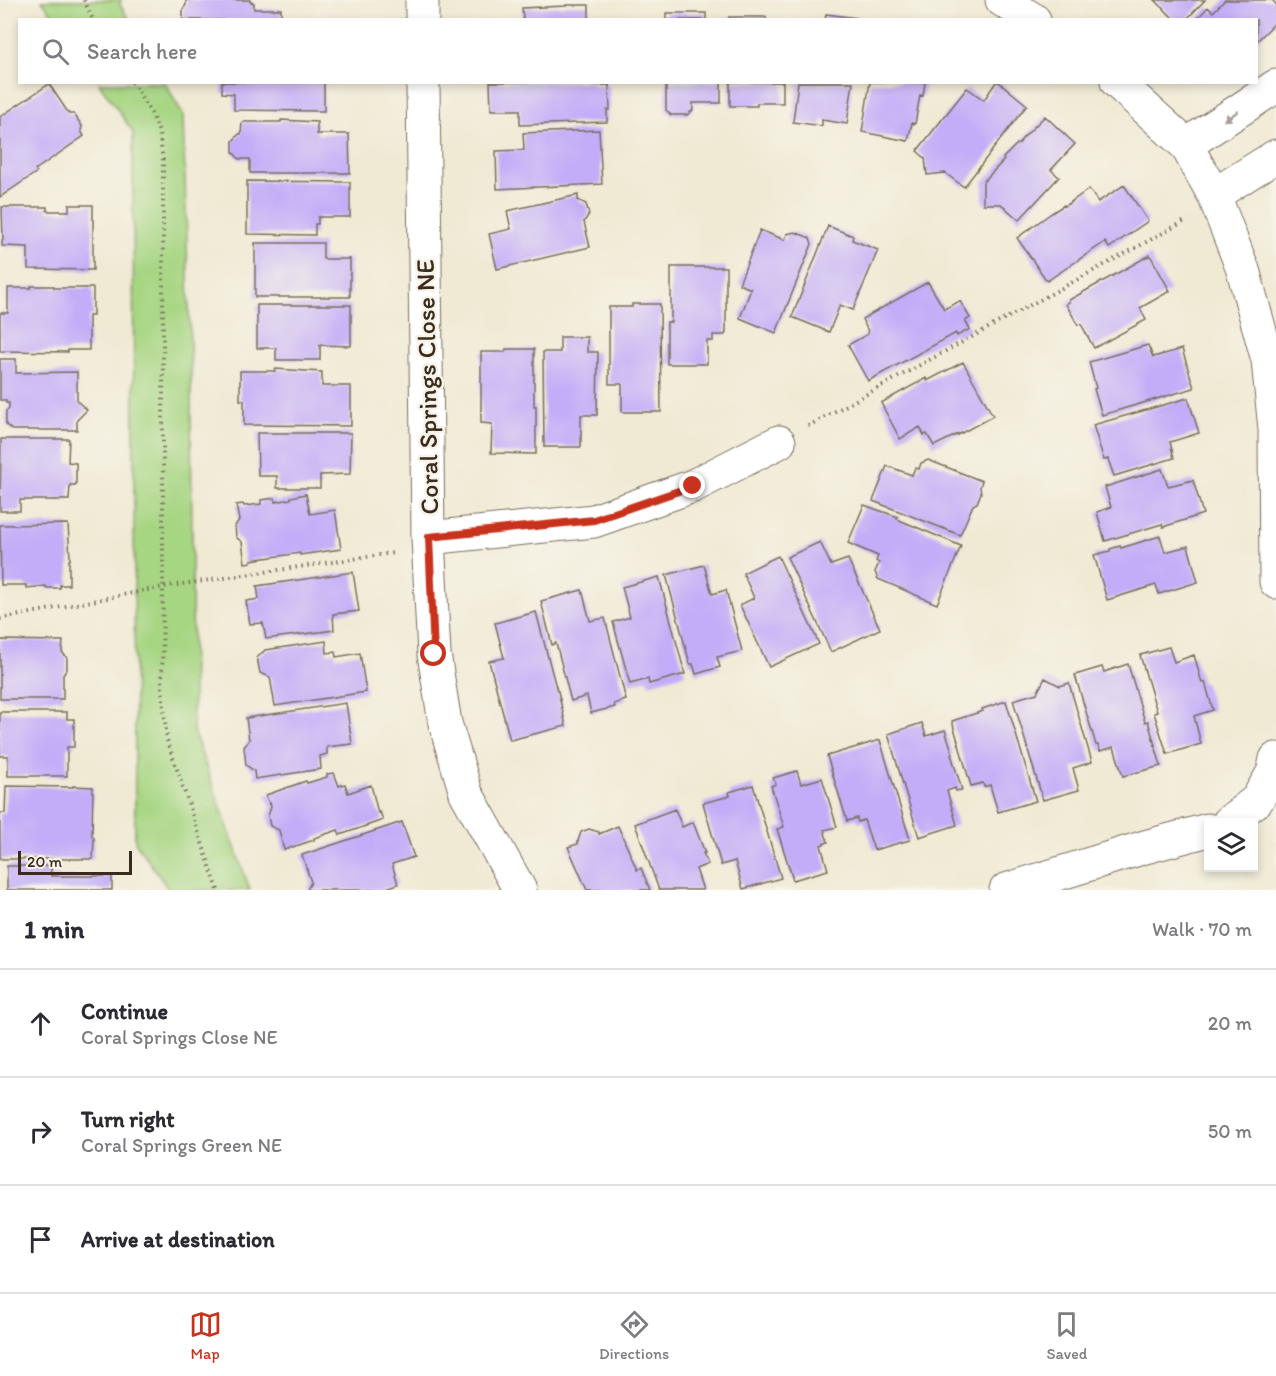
<!DOCTYPE html>
<meta charset="utf-8">
<style>
body{margin:0;font-family:Itim,sans-serif;background:#f2f2f3;color:#2b2b33}
.controls{position:absolute;right:18px;bottom:18px;display:grid;overflow:hidden;border-radius:0px;box-shadow:0 3px 9px #0003}
.controls button{width:54px;height:54px;display:grid;place-items:center;padding:0;border:0;border-bottom:2px solid #e1e1e2;background:#fff;color:#2b2b33;font:30px sans-serif}
.scale{position:absolute;left:18px;bottom:15px;width:114px;box-sizing:border-box;padding-left:6px;border:3px solid #3b2a1e;border-top:0;font-size:16px;line-height:21px;white-space:nowrap;color:#3b2a1e;-webkit-text-stroke:4px #f7f3e8;paint-order:stroke}
.stop{position:absolute;width:18px;height:18px;margin:-14px;border:4px solid #c8321e;border-radius:50%;background:#fff}
.stop.end{background:#c8321e;border-color:#fff;box-shadow:0 2px 6px #0008}
.list{margin:0;padding:0;list-style:none}
h2{display:flex;justify-content:space-between;align-items:center;height:78px;margin:0;padding:0 24px;font-size:26px}
h2 small{font-size:20px;font-weight:400;color:#7c7c81}
.list li{display:grid;grid-template-columns:39px 1fr auto;gap:18px;align-items:center;box-sizing:border-box;height:108px;padding:0 24px;border-top:2px solid #e1e1e2}
.list b{display:block;font-size:22px;white-space:nowrap}
.list p{margin:0;font-size:20px;white-space:nowrap;color:#7c7c81}
.list em{font-size:20px;font-style:normal;color:#7c7c81}
.icon{flex:none;width:33px;height:33px;fill:none;stroke:currentColor;stroke-width:2;stroke-linecap:round;stroke-linejoin:round}
.map{position:relative;flex:none;width:1276px;height:890px;overflow:hidden}
.search{position:absolute;background:#fff;box-shadow:0 3px 9px #0003;left:18px;right:18px;top:18px;height:66px;display:flex;align-items:center;gap:15px;box-sizing:border-box;padding:0 21px;border-radius:0px;color:#7c7c81;font-size:22px}
.sheet{height:402px;background:#fff}
nav{display:flex;justify-content:space-around;align-items:center;box-sizing:border-box;height:84px;border-top:2px solid #e1e1e2;background:#fff;font-size:16px;color:#7c7c81}
nav a{display:grid;justify-items:center;gap:3px}
nav .on{color:#c8321e}
.map>svg:first-child{display:block}
.green{fill:#a7d683;stroke:#718050;stroke-width:1.5}
.building{fill:#c3adf8}
.lines{fill:none;stroke-linecap:round;stroke-linejoin:round}
.minor-casing{stroke:#7a6d5e;stroke-width:35}
.path{stroke:#7a6d5e;stroke-width:4;stroke-dasharray:1.5 4.5;stroke-linecap:butt}
.minor{stroke:#fff;stroke-width:33}
.oneway{fill:#a79f9a}
.route{stroke:#c8321e;stroke-width:8}
.labels{text-anchor:middle;stroke-width:5;stroke-linejoin:round;paint-order:stroke}
.street-label{font-size:26px;fill:#3b2a1e;stroke:#f7f3e8}
</style>
<div class="map">
<svg width="1276" height="890" viewBox="0 0 1276 890">
<rect width="100%" height="100%" fill="#f7f3e8"/>
<filter id="ink" filterUnits="userSpaceOnUse"><feTurbulence type="fractalNoise" baseFrequency=".0167" numOctaves="2"/><feDisplacementMap in="SourceGraphic" scale="12" xChannelSelector="R" yChannelSelector="G"/><feConvolveMatrix kernelMatrix="1 2 1 2 8 2 1 2 1" color-interpolation-filters="sRGB"/></filter>
<filter id="wash" filterUnits="userSpaceOnUse"><feTurbulence type="fractalNoise" baseFrequency=".008" numOctaves="4" result="noise"/><feDisplacementMap in="SourceGraphic" scale="24" xChannelSelector="R" yChannelSelector="G"/><feGaussianBlur stdDeviation="1.35" result="paint"/><feColorMatrix in="noise" values="0 0 0 0 0 0 0 0 0 0 0 0 0 0 0 0 0 1.4 0 .05"/><feComposite in="paint" operator="in"/></filter>
<g filter="url(#wash)">
<rect width="100%" height="100%" fill="#f0ead4"/>
<!-- green -->
<path class="green" d="M42,0H121L120,5L129,19H55Z
M99,83H165L183,115L191,373L193,730L250,890H169L135,842L133,132Z"/>
<g id="blocks">
<!-- building -->
<path class="building" d="M186,0H250V2L254,3V9H281V20H183V9L186,5Z
M1155,0H1205L1186,20H1175Z
M1225,0H1272L1276,4V22L1256,42V20H1196L1208,7L1213,12Z
M566,5H589V20H523L522,8L566,6Z
M666,13H706V20H666Z
M826,14L857,18V20H825Z
M729,17H766V20H729Z
M222,82H324V111L234,110V94L222,93Z
M490,82H593V85H609L610,110H607V122L520,125V110H491Z
M666,82H721V103H693V110L687,115H671L666,110Z
M730,82H783V103H757V106H730Z
M798,82H853L847,124L822,120V126L793,122Z
M870,82H925L923,96L920,95L915,124L912,123L908,141L862,132Z
M996,82H999L1027,105L964,187L945,173L927,175L925,158L917,151L967,88L984,100Z
M49,84L69,114H74L82,126L81,131L84,136L35,170L37,172L0,197V117Z
M1045,116L1075,144L1051,170L1059,177L1019,220L1001,204H983V182L1004,160L1003,158L1017,144H1019L1022,139Z
M281,120L317,122V134H349L350,173H250V159H239L233,152V141L239,134H241L242,122H281Z
M599,130L602,184L497,189L496,151L524,150L523,133Z
M247,181L350,182V217H318V224H315V235L247,234Z
M1124,185L1148,221L1109,248L1105,242L1047,281L1017,238L1050,214L1064,205L1065,206L1089,189L1098,202Z
M578,195V200L586,204L589,214L584,222L590,247L497,269L489,234L511,229L507,211Z
M69,205H93V270L28,269V247L2,246V240H3L2,207H47V211H69Z
M828,226L853,236L852,240L878,250L853,310L840,305L829,332L792,317Z
M760,230L785,240L787,234L795,232L810,238L812,244L776,333L740,318L751,289L739,284Z
M255,243H323V259H350V297H255Z
M1150,255L1170,291L1140,308L1146,320L1094,348L1081,324L1078,325L1066,304L1069,302V300Z
M671,267H726V332L725,335H713V341H707V364H667V322H671Z
M928,282L944,309L960,301L970,318L965,321L970,329L957,336L956,333L868,381L848,345L868,334L867,332L868,331L862,319Z
M31,286H54V288H93V316H89V350H68V352L0,351V313H8V288H31Z
M632,304H660L661,412H622V384H609V307H632Z
M257,305H351V346L320,345V360H276V348H257Z
M560,337H587V352H598L597,415H581V447H544L543,352H560Z
M1148,345L1153,357L1182,349L1194,388L1102,415L1094,389L1096,388L1089,362Z
M506,349H534V406H536V454L491,453L492,424L481,423V352H505Z
M0,359H16V373L77,372V401L87,410L77,420V430H12L6,425V411L9,408V403H6V400H0Z
M963,362L993,416L958,435V434L934,446L927,434L924,435L920,427L900,439L881,403L926,378L927,381Z
M275,369L322,372V386H351V426L244,425V400H240V371H275Z
M1188,398L1199,433L1170,442L1174,458L1114,476L1108,459L1104,460L1093,425Z
M257,433H351L350,474L320,475V488H277V476H258Z
M1,439H69L68,462L76,463V485H70L69,500H20V511H0Z
M928,460L982,481L980,487L981,493L977,503L973,505L960,535L873,501L887,466L912,475L915,468L919,469L921,463Z
M1162,469L1168,486L1193,480L1203,514L1163,527L1162,524L1105,541L1097,512L1111,507L1105,487Z
M306,494L310,514L335,510L341,549L300,555V553L251,560V562L245,563L242,542L236,537L235,526L239,520L236,505L243,504L244,506L261,504V500L275,498V502L291,499V497Z
M864,505L898,517L897,519L961,546L937,604L878,579L875,572L879,563L876,561L878,556L848,543Z
M68,524L70,558V560H69V585H60V588H46V586L26,588V585H1L0,525Z
M1160,536L1165,552L1188,546L1198,582L1159,594L1156,585L1107,600L1094,555L1110,551V549L1120,546L1121,548Z
M820,542L831,565L848,559L880,629L831,652L787,557Z
M778,556L819,644L769,667L740,605L754,598L743,573Z
M704,565L712,594L726,590L742,651L717,657L720,667L696,674L693,664H690L666,575Z
M353,572L359,611L333,614L334,630L266,639L263,623L250,624L246,601L259,599L257,586Z
M659,577L685,674L649,684L648,679L630,684L613,622L630,617L622,587Z
M582,590L590,621L605,618L626,700L614,704L615,707L591,713L587,696L571,701L556,643L552,645L541,601Z
M536,612L557,691H558L566,726L510,740L489,661L504,658L495,623Z
M0,640L63,641L62,652L67,658V669L63,675V699H0Z
M326,641L327,653L335,652L336,657L360,653L366,692L275,706L270,677L260,673L257,658L265,650Z
M1169,647L1174,662L1194,655L1202,683L1205,682L1213,710L1194,716L1201,744L1167,754L1154,713L1157,712L1140,655Z
M1128,664L1145,722L1148,721L1161,766L1123,776L1114,747L1100,751L1098,745H1096L1075,675L1102,667L1104,672Z
M1045,678L1060,686L1069,683L1092,762L1073,768L1079,790L1043,800L1013,700L1037,693Z
M1006,701L1036,801L998,812L990,785L984,787L983,783L971,786L952,721L983,711L982,709Z
M346,703L352,744L327,747V754L320,756L321,769L255,779L254,771L246,765L244,747L249,740L246,718Z
M0,712H67V719H74V747H67V776H8V756H0Z
M922,723L926,736L945,730L953,754H951L962,790L956,791L955,788L947,791L957,825L919,837L888,734Z
M880,740L910,840L874,850L864,820L858,822L857,818L847,821L827,756Z
M797,771L801,784L822,778L837,827L824,830L828,842L821,845L828,870L793,880L777,829L784,827L771,786L776,784L773,778Z
M334,773L339,786L345,784L348,793L371,785L378,813L380,812L383,820L340,835L338,830L314,838V840L284,850L279,830L270,826L268,816L271,807L270,803L269,804L266,795L306,781L307,783L327,777V774Z
M753,785L781,878L743,889L735,861L721,865L703,803L730,796L729,792Z
M6,786L73,787V786L93,787L92,836L94,838L93,859H0V813H5Z
M675,809L682,827L693,822L705,853H703L708,864L696,869L703,890H659L635,824Z
M402,822L414,857L392,864L398,884L381,890H307L311,882L302,855Z
M618,826L637,870L641,868L650,890H587L568,847L578,844V841L581,832L589,829L599,832V834Z
M7,866H51V876H112V890H7Z"/>
</g>
</g>
<g filter="url(#ink)">
<use href="#blocks" fill-opacity="0" stroke="#7a6d5e" stroke-width="1.5"/>
<g class="lines">
<defs>
<path id="minor" d="M422,0V20
M1002,0L1034,20
M423,82L428,538L434,654L445,723L466,793L520,890
M1117,82L1186,145L1214,195L1243,270L1268,360L1275,429L1276,582
M1186,145L1276,86
M1214,195L1276,156
M428,538L594,521L693,486L779,442
M1229,822L1257,800L1273,773L1276,759
M1006,890L1145,847L1208,830"/>
</defs>
<!-- minor casing -->
<use href="#minor" class="minor-casing"/>
<!-- path -->
<path class="path" d="M84,0L93,20
M132,82L151,113L159,132L163,160V587L162,687L167,740L218,890
M808,426L1185,221
M0,619L163,587L393,553"/>
<!-- minor -->
<use href="#minor" class="minor"/>
</g>
<!-- one-way arrows -->
<defs><path id="oneway-solid" d="M-6-.8H1V-3.2L6.5 0L1 3.2V.8H-6Z" transform="scale(1.5)"/></defs>
<use class="oneway" href="#oneway-solid" transform="translate(1231 116) rotate(147)"/>
</g>
<g class="lines" filter="url(#ink)">
<!-- route -->
<path class="route" d="M434,654L429,537L594,520L693,486"/>
</g>
<g class="labels">
<!-- street labels -->
<g class="street-label">
<text transform="translate(427 387) rotate(-91)" y="9">Coral Springs Close NE</text>
</g>
</g>
</svg>
<div class="controls">
<button><svg class="icon" aria-label="layers" viewBox="0 0 24 24"><path d="M12 4l9 5-9 5-9-5zM3 14l9 5 9-5"/></svg></button>
</div>
<div class="scale">20 m</div>
<div class="stop" style="left:434px;top:654px"></div>
<div class="stop end" style="left:693px;top:486px"></div>
<div class="search"><svg class="icon" aria-label="search" viewBox="0 0 24 24"><circle cx="10" cy="10" r="6"/><path d="M15 15l6 6"/></svg>Search here</div>
</div>
<section class="sheet">
<h2>1 min<small>Walk · 70 m</small></h2>
<ul class="list">
<li><svg class="icon" aria-label="ahead" viewBox="0 0 24 24"><path d="M12 20V5M6 11l6-6 6 6"/></svg><div><b>Continue</b><p>Coral Springs Close NE</p></div><em>20 m</em></li>
<li><svg class="icon" aria-label="right" viewBox="0 0 24 24"><path d="M7 20v-9h11M14 6l5 5-5 5"/></svg><div><b>Turn right</b><p>Coral Springs Green NE</p></div><em>50 m</em></li>
<li><svg class="icon" aria-label="arrive" viewBox="0 0 24 24"><path d="M6 21V4h12l-3 4 3 4H6"/></svg><div><b>Arrive at destination</b></div></li>
</ul>
</section>
<nav>
<a class="on"><svg class="icon" aria-label="map" viewBox="0 0 24 24"><path d="M3 6l6-2 6 2 6-2v14l-6 2-6-2-6 2zM9 4v14M15 6v14"/></svg>Map</a>
<a><svg class="icon" aria-label="directions" viewBox="0 0 24 24"><path d="M12 3l9 9-9 9-9-9zM9 14v-3h6M13 9l2 2-2 2"/></svg>Directions</a>
<a><svg class="icon" aria-label="saved" viewBox="0 0 24 24"><path d="M7 4h10v16l-5-4-5 4z"/></svg>Saved</a>
</nav>
